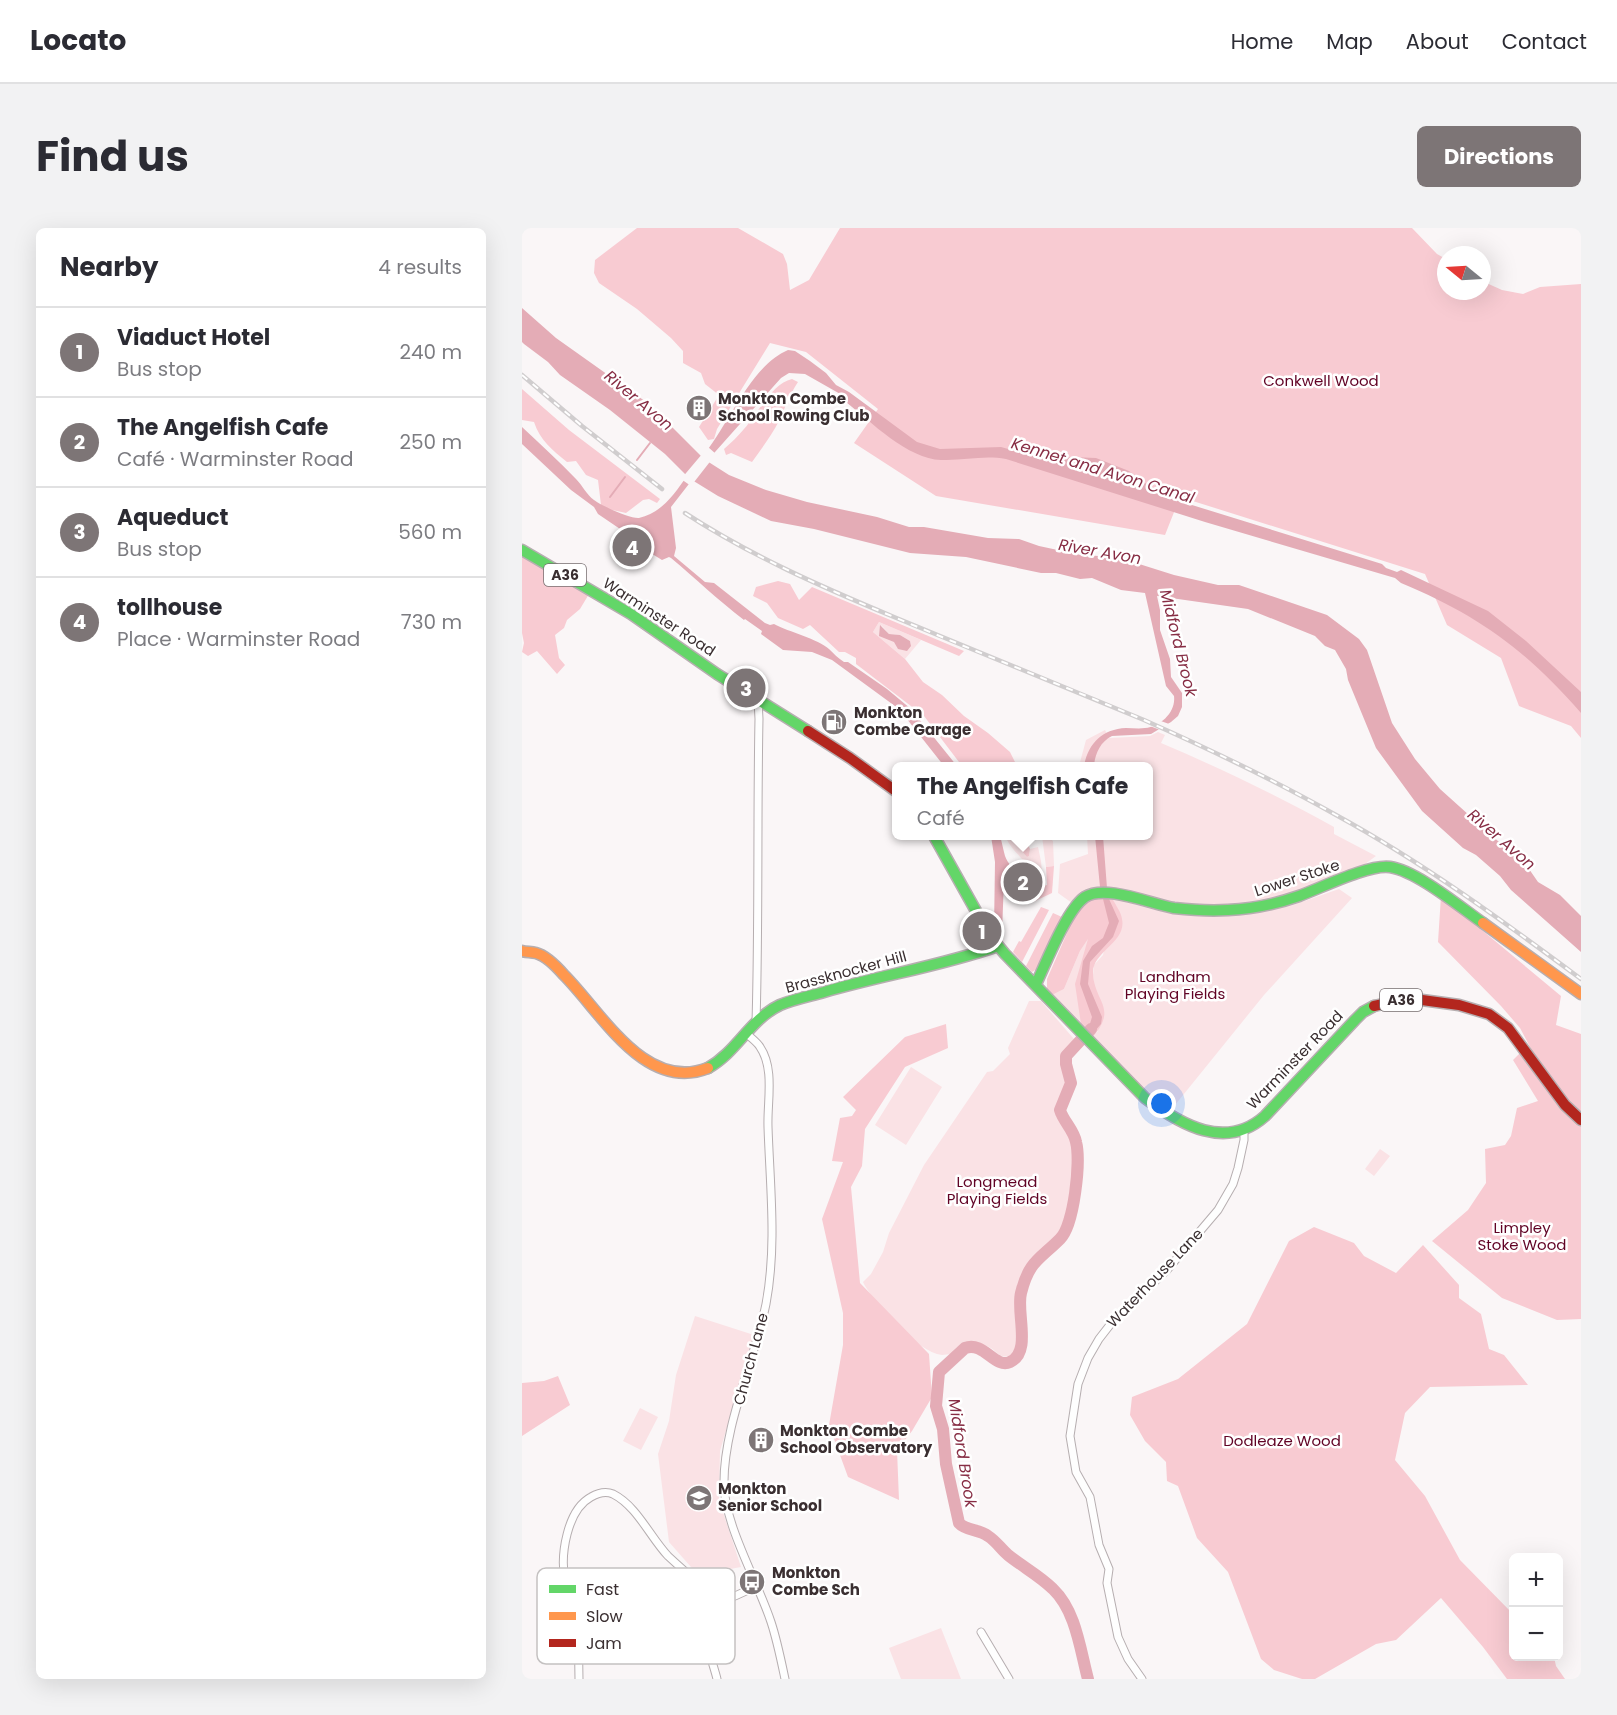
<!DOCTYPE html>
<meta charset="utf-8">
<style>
body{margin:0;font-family:Poppins,sans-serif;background:#f2f2f3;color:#2b2b33}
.controls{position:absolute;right:18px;bottom:18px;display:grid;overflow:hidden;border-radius:9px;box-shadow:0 6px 24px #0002}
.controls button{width:54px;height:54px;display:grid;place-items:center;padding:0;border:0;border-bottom:2px solid #e1e1e2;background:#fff;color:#2b2b33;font:30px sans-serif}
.compass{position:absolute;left:915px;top:18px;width:54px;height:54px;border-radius:50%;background:#fff;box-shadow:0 6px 24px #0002;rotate:288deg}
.you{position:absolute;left:640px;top:876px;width:21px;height:21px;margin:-15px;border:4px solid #fff;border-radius:50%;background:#1a73e8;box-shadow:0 0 0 9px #1a73e833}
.badge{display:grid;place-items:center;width:39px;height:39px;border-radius:50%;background:#7d7576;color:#fff;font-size:20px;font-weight:700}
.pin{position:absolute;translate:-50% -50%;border:3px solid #fff;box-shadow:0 2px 6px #0006}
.popup{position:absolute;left:370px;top:534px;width:261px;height:78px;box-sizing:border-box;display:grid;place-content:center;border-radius:9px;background:#fff;filter:drop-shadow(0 2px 4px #0005);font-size:20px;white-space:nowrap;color:#7c7c81}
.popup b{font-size:22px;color:#2b2b33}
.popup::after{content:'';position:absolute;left:50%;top:100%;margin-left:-12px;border:12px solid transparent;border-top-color:#fff}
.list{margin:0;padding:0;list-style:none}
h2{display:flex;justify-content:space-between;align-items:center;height:78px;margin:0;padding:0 24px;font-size:26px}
h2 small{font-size:20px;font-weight:400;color:#7c7c81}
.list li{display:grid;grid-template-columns:39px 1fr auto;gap:18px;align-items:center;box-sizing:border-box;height:90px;padding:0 24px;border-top:2px solid #e1e1e2}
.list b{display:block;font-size:22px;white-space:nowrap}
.list p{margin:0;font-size:20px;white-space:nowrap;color:#7c7c81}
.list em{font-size:20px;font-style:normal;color:#7c7c81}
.map{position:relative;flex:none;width:1059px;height:1451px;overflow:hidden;border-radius:9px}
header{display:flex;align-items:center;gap:36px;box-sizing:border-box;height:84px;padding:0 30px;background:#fff;border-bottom:2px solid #e1e1e2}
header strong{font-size:28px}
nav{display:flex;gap:33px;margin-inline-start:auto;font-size:21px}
.intro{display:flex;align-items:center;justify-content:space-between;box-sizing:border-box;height:144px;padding:0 36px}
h1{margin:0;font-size:42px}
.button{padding:15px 27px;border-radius:9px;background:#7d7576;color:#fff;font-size:21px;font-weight:700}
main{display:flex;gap:36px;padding:0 36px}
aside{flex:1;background:#fff;border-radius:9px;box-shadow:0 6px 24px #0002}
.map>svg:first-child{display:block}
.green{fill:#fae2e5;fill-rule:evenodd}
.forest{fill:#f8cbd2}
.water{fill:#e4acb6}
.pier{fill:#faf6f7}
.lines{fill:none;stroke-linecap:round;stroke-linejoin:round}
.stream{stroke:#e4acb6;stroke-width:2}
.river{stroke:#e4acb6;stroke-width:12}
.street-casing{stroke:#b6aeb0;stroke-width:9}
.fast-casing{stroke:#b6aeb0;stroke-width:13}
.slow-casing{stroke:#b6aeb0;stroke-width:13}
.jam-casing{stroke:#b6aeb0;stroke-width:13}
.street{stroke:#fefefe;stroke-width:7}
.fast{stroke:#63d668;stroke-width:10}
.slow{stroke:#ff974d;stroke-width:10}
.jam{stroke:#b3261e;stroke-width:10}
.rail-casing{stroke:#d0cdce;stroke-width:4.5}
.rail{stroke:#fff;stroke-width:2;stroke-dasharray:7;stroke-linecap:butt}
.labels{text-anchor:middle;stroke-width:5;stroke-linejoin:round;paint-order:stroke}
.shield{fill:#fff;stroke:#756d6f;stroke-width:1.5}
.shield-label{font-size:14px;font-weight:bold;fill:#3a2f31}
.park-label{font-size:15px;fill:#610325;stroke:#fff}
.poi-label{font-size:15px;font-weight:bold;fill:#3a2f31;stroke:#fff;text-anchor:start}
.street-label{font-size:15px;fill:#3a2f31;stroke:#fff}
.water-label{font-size:16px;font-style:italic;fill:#872d44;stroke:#fff}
.key{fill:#fff;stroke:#c4c1c1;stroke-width:1.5}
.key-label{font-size:16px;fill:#3a2f31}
</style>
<header>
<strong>Locato</strong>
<nav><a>Home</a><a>Map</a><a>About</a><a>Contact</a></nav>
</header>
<div class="intro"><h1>Find us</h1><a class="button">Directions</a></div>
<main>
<aside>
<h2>Nearby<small>4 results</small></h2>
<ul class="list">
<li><span class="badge">1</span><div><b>Viaduct Hotel</b><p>Bus stop</p></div><em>240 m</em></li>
<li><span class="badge">2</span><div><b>The Angelfish Cafe</b><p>Café · Warminster Road</p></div><em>250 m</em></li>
<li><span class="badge">3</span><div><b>Aqueduct</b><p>Bus stop</p></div><em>560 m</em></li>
<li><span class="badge">4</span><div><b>tollhouse</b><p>Place · Warminster Road</p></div><em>730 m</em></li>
</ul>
</aside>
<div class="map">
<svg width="1059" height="1451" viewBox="0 0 1059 1451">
<rect width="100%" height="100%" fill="#faf6f7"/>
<!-- green -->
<path class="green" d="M357,394L399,412L383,431L351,404ZM359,397L367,406L378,407L388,413L389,418L363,409Z
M583,502L587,510L628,508L636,504L643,507L639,515C698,540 756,568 812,599V606L854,628L839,639L742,675L693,680L652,677L588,662H567L550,675L536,665L538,636L566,626L565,608H627V538H557L564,512Z
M483,608H486L505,629L507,628L508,621L516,619L519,633L521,656L505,662C511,629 494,632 483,608Z
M520,608H525L531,613L532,638L524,639Z
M817,661L830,670L742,767L649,882L633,872L571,809L576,803L571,747L572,737L581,727L593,677L590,670L629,681L676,687L741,683L768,678Z
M567,709L559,796L530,767L542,761L558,723Z
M507,773H519L552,811L542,823L539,831L544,857L534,888C540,898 549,903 554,915C557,924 548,987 547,1001C520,1023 501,1033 495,1070C493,1083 502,1123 487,1128C477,1131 474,1122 467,1119C460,1115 452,1115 444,1114L434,1120L429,1126C426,1126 423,1127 420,1127C395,1124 352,1076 341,1054L349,1046L361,1024L367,1005L402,937L465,844L471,843L488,826L486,820Z
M389,839L420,859L384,917L353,897Z
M858,921L868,928L852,948L843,941Z
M173,1088L232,1107L198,1223L197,1272L219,1339L176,1347L147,1314L136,1226L147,1193L154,1147Z
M118,1180L136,1189L119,1222L101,1213Z
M419,1400L439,1451H379L367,1420Z"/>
<!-- forest -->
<path class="forest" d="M115,0H216L261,26L265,36L268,62L287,52L318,0H890L915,26L924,31V63H960V53L980,62L1001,66L1018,59L1059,56V510L1049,498L997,478L979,430L925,397L903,346L658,269L643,307L414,268L332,215L356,181L284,124L248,115L195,201L192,211L186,212L177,199L197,167L183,156L179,145L161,135V123L149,110L115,81L77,55L72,45L73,32Z
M270,151L276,154C268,166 263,180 257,193C249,208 240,220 230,234L209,225L204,227L202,221C209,215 216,208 222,201C236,186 249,156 270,151Z
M0,161L47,202L138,271L135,275L127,271L121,272L104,285L86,281L79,277L76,252L64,247L54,233L45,234C30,222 18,212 12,194L0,192Z
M0,329L67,366L58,381L45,392L42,400L33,407L37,430L43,437L35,446L15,423L6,428L0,424L2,415L0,405Z
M256,353L268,356L277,372L290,359L442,423L437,428L357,394L351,404L383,431L401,454L420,467L442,488L466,505L488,524L495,538H440L402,488L334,436V430L323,424H317L288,397L281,401L256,390L245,375L231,368L234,359Z
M486,608H502L508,621L507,628L505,629Z
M532,638L530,665L511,674L505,671V662L525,657L524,639Z
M919,668L1039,768L1034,797L1059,806V1091L1035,1092L980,1070L910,1013L946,982L964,955L963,921L983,917L989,908L995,880L1016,873L991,832L998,825L1016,834L998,800L979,778L916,714Z
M574,670H590C593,676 599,684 600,691C605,714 570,724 571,745C572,774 596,779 571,809L559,796L553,756L566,711L558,723L542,761L530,767L525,761V751L555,682L562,676Z
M519,679L527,682L500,734L491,724L497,713L499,714Z
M531,685L540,689L517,740L510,744L504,738Z
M424,796L426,820L383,839L343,901L340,938L329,959L338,1055L407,1126L410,1169L390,1203L375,1222L377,1272L326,1249L307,1197L321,1117V1085L300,991L321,934L310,933L318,890L330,888L334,882L321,869L383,809Z
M792,999L832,1015L842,1028L874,1045L901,1017L937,1057V1070L959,1086L967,1121L982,1127L1006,1157L908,1159L883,1185L873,1232L903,1268L938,1332L991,1386L992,1428L1032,1429L1034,1438L1043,1451H985L961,1419L919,1370L874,1412L854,1416L793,1451H780L752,1442L739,1431L706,1344L675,1310L656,1258L645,1253L644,1234L623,1213L608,1187L610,1169L656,1151L725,1096L767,1013Z
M36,1148L48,1177L0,1208V1155L22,1153Z"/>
<!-- water -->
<path class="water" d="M0,80L34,110L127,176L180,229C206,198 228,138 266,122L273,123L288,133L304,145L314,157L327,164L395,214L418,221L479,219L530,233H540L548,229L574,230L607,243L641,268L860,336L864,340L875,344L879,342L966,383L1004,413L1059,464V485C1004,422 956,387 879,355L873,350L683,294L484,231C460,227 442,233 419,232C386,231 349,194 324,174L320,167L283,146L267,145L259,150L185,233L207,247L244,262L285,274L355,289L387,299H402L466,310L497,311L517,318L559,327L595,329L652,347L696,357H717L805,387L837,411L845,422L870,495L893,531L918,561L1007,641L1016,654L1038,667L1059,688V724L989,662L978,648L954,627L941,620L900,583L854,520L826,452L824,441L813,422L803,418L793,408L726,381L635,368L638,382V402L648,431L649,449L660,465V479L656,488L649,494L629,506L590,508C578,514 573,526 572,538H562C566,516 580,501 604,500C610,500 617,501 623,500C639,498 654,484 652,468L644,458L623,365L599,362L570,350L558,351L534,345H519L444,329L388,325L292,301L249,293L196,268L170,252L149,279L154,320L152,328L183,354L192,355L243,395L248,397L252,396C267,404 296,411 307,421C312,426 316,430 322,434H326L365,461L389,481L435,538H422L377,481L310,432L290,424L261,422L239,406L240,403L223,391L222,392C196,372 174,351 149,330L147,329L140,332L109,313L104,305L76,286L72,279L49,262L0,216V199C18,216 37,233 54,251C60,257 65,267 72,272C80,278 109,291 117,290C140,285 153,265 165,248L143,226L88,182L38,147L26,134L2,116L0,114Z
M358,397L367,406L378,407L388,413L389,418L385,423L376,421L372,414L357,408Z
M469,608H478C480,614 481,621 483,628C486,637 493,639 493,650L490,651L489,663H485L486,651H482L480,705H473L472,701L473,634Z
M573,608H581L585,660L587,671L597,693L591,709L568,734L566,756L580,789L579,796L566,811L561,806L567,799L570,789L558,756L561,733L570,718L581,710L587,695L578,659Z"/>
<!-- pier -->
<path class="pier" d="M186,219L194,226L169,258L159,251Z
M636,492L650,497L641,503L625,497Z"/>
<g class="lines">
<!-- stream -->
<path class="stream" d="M115,232L128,215
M88,269L103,249"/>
<!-- river -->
<path class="river" d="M566,1451C558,1421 554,1383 531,1361C518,1348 501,1339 486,1327C479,1321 474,1313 466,1308C457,1301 444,1303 437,1295L424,1236L421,1201L414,1178L417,1144L443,1120C462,1113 473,1141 488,1134C510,1124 494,1085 499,1065C507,1033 517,1032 538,1011C552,998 559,933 554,914C552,902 541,893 538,882L549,855L544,836V828L569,801"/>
<defs>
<path id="street" d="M234,794C237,693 235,592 237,491L236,472
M225,806C229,810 235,814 238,819C253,841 245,874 246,899C248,959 255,1017 244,1076C232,1134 201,1199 202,1257C203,1298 236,1354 249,1394C255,1412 259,1432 263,1451
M459,1404L487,1451
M57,1451C57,1431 56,1412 53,1392C51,1378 46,1365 43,1352C38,1327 45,1282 69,1269C76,1265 84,1263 91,1266C115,1278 128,1309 146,1328C159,1340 180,1359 195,1369L213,1368L235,1358
M195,1451C191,1434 178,1405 189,1389C194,1381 203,1375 211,1369
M620,1451L606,1431L596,1409L585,1355L587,1341L577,1317L568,1269L554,1244L548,1208L556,1156L566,1130L577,1111L591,1093L645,1042L696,982L711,956L716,940L722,912V902"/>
<path id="fast" d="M0,322L109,386L195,446L286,503
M412,608L468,708L483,726L623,870C659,897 704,923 743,888L833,792L841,784L852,778
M514,756C524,735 545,681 563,669C583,656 629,676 652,680C670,682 688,683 706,682C730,681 754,676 777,668C799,660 847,636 868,639C895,643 938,679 961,695
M186,840C215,824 228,791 258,777C272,771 288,768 302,764C360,747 419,738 476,718"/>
<path id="slow" d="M961,695L1059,766
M0,723C4,724 9,724 14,725C25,728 35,739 42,747C80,785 123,865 186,840"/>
<path id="jam" d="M286,503L328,530L375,564
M852,778L875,773L900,772L937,777L967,786L986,800L1043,877L1059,892"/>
</defs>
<!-- street casing -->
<use href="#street" class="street-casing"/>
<!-- fast casing -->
<use href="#fast" class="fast-casing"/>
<!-- slow casing -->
<use href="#slow" class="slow-casing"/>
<!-- jam casing -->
<use href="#jam" class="jam-casing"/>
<!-- street -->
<use href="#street" class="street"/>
<!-- fast -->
<use href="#fast" class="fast"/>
<!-- slow -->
<use href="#slow" class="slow"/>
<!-- jam -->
<use href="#jam" class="jam"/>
<defs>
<path id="rail" d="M0,147L60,198L140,261
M163,285C229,328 300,359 372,389C455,424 539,457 622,492C687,521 752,552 814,587C900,634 981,693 1059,751"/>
</defs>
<!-- rail casing -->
<use href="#rail" class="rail-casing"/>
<!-- rail -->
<use href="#rail" class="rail"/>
</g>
<!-- icons -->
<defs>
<symbol id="building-disc" viewBox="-11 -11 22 22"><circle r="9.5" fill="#7d7576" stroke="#fff"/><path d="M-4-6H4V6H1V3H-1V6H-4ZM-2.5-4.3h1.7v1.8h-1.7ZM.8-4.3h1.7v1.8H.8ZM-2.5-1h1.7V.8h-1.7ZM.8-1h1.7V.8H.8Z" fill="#fff"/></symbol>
<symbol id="fuel-disc" viewBox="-11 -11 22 22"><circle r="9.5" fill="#7d7576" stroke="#fff"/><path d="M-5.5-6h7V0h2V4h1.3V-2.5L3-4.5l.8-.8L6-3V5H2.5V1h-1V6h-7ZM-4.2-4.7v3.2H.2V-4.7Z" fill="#fff"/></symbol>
<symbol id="school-disc" viewBox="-11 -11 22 22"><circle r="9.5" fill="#7d7576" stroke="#fff"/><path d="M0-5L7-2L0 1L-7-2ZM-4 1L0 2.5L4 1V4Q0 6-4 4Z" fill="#fff"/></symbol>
<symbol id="bus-disc" viewBox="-11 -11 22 22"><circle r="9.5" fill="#7d7576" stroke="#fff"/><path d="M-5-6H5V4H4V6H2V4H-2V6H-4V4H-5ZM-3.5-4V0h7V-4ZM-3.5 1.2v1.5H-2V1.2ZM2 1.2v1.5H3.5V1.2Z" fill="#fff"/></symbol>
</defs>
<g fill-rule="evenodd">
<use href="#building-disc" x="162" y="165" width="30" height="30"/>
<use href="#fuel-disc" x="297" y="479" width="30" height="30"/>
<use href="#building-disc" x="224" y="1197" width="30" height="30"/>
<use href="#school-disc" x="162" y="1255" width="30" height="30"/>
<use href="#bus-disc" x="215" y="1339" width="30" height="30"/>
</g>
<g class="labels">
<!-- shield labels -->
<g class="shield">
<rect x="22" y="336" width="42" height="22" rx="4.5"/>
<rect x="858" y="761" width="42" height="22" rx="4.5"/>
</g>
<g class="shield-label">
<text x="43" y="352">A36</text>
<text x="879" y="777">A36</text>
</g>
<!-- park labels -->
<g class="park-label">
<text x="799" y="158">Conkwell Wood</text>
<text x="653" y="754">Landham<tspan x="653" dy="17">Playing Fields</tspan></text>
<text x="475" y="959">Longmead<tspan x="475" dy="17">Playing Fields</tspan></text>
<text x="1000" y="1005">Limpley<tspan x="1000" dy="17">Stoke Wood</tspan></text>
<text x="760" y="1218">Dodleaze Wood</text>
</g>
<!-- poi labels -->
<g class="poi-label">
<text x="196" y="176">Monkton Combe<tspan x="196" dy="17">School Rowing Club</tspan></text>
<text x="332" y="490">Monkton<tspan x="332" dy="17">Combe Garage</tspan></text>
<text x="258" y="1208">Monkton Combe<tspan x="258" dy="17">School Observatory</tspan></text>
<text x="196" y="1266">Monkton<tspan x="196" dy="17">Senior School</tspan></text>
<text x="250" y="1350">Monkton<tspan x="250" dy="17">Combe Sch</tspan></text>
</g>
<!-- street labels -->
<g class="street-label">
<text transform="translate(137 389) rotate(33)" y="5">Warminster Road</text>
<text transform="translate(775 650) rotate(-18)" y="5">Lower Stoke</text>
<text transform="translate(324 744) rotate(-15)" y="5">Brassknocker Hill</text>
<text transform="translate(773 832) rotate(-46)" y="5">Warminster Road</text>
<text transform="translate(633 1050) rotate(-46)" y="5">Waterhouse Lane</text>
<text transform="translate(229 1131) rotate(-75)" y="5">Church Lane</text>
</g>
<!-- water labels -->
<g class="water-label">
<text transform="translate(117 172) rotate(40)" y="6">River Avon</text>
<text transform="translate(581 242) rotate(17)" y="6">Kennet and Avon Canal</text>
<text transform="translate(578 323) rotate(10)" y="6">River Avon</text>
<text transform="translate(657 415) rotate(76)" y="6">Midford Brook</text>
<text transform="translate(980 611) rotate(41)" y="6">River Avon</text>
<text transform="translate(441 1225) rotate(81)" y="6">Midford Brook</text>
</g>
</g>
<!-- legend -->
<rect x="15" y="1340" width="198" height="96" rx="9" class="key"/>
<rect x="27" y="1357" width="27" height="8" fill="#63d668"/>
<rect x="27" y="1384" width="27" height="8" fill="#ff974d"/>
<rect x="27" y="1411" width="27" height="8" fill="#b3261e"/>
<g class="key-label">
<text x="64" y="1367">Fast</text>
<text x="64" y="1394">Slow</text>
<text x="64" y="1421">Jam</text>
</g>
</svg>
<div class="controls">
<button>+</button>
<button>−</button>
</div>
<svg class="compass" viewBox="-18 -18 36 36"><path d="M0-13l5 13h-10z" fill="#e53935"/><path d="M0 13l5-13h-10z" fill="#7c7c81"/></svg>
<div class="you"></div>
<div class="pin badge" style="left:460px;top:703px">1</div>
<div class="pin badge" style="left:501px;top:654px">2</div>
<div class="popup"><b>The Angelfish Cafe</b>Café</div>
<div class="pin badge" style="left:224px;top:460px">3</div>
<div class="pin badge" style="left:110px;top:319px">4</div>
</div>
</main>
